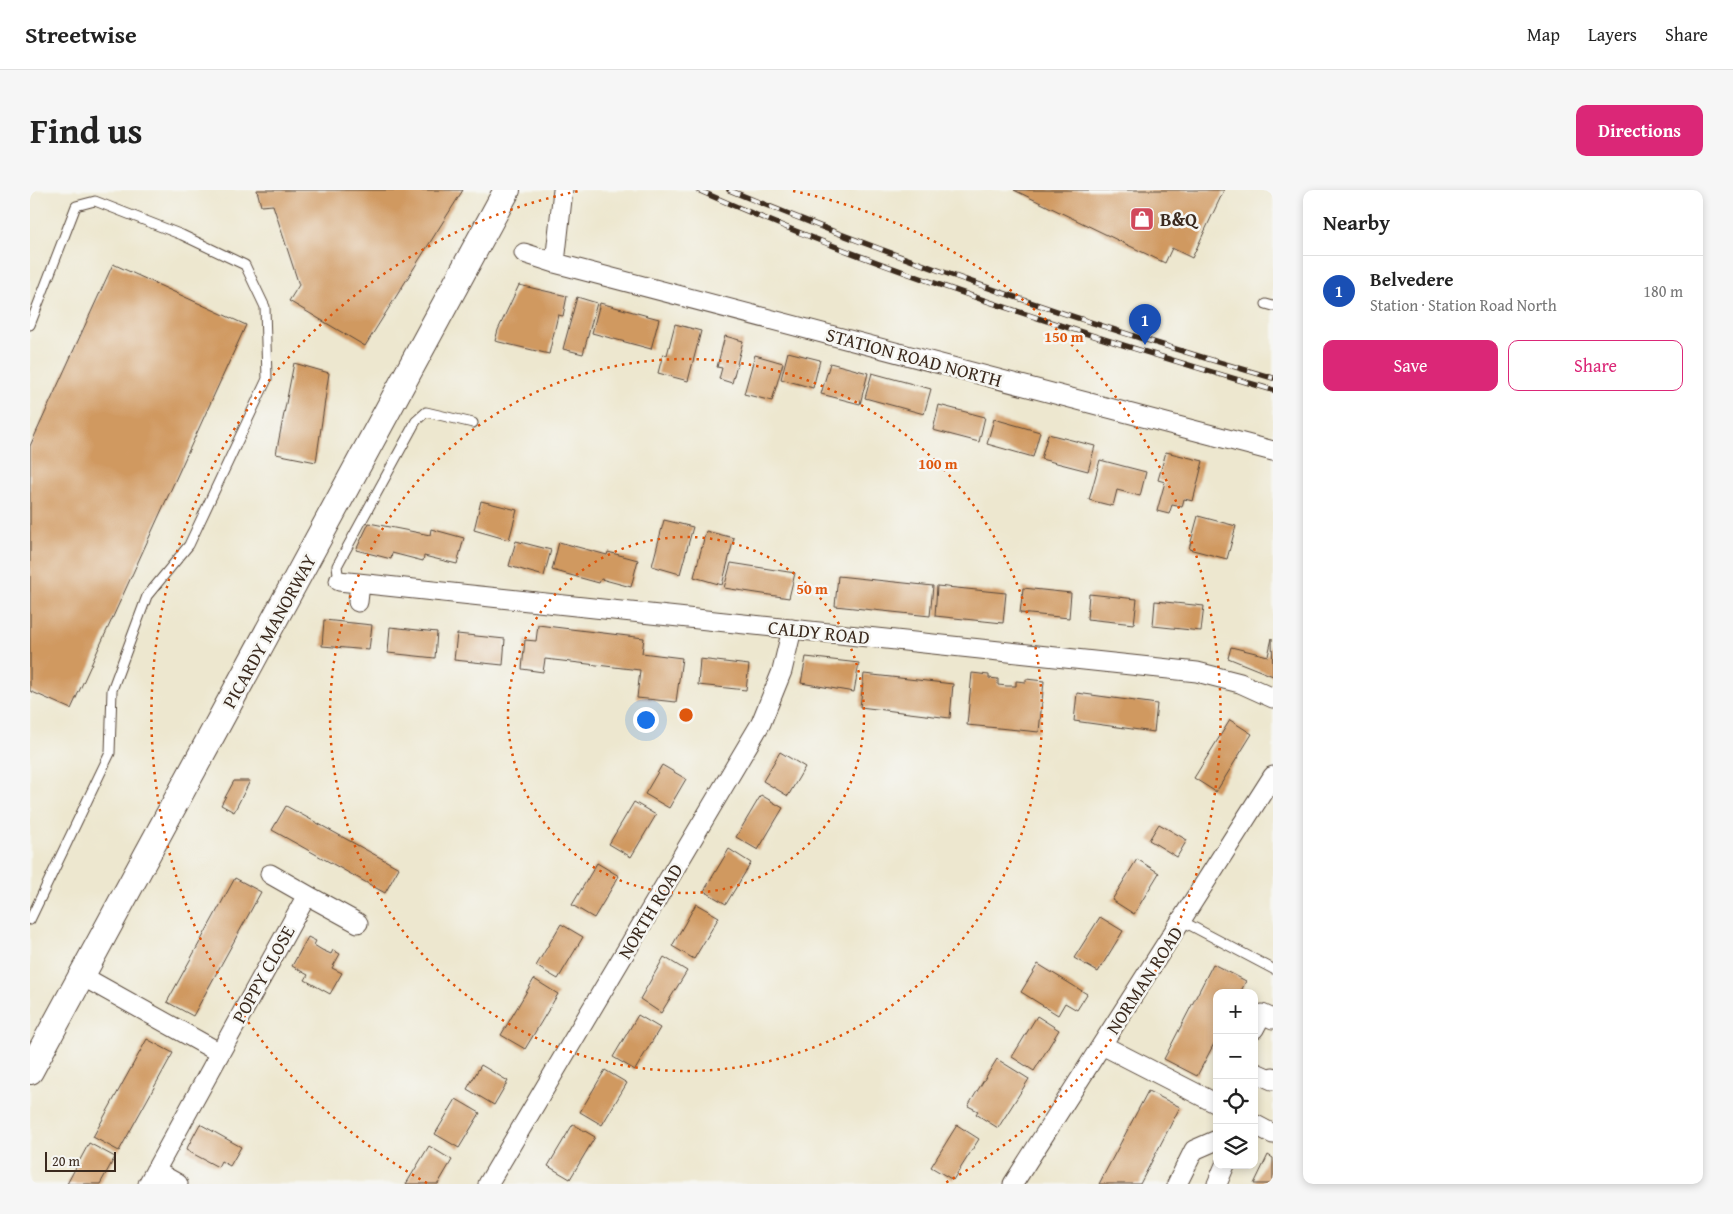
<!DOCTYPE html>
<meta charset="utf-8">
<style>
body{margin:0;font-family:"Gentium Book Plus",serif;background:#f6f6f6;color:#222}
.controls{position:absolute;right:15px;bottom:15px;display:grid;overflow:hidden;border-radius:10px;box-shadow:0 2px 8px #0003}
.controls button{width:45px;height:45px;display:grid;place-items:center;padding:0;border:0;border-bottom:1px solid #e0e0e0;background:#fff;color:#222;font:25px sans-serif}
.scale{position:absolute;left:15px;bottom:12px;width:71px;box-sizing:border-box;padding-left:5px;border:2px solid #3b2a1e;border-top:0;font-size:14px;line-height:18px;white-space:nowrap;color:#3b2a1e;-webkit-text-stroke:4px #f6f6f2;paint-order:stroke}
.you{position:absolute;left:615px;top:529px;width:18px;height:18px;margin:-12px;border:4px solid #fff;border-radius:50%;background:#1a73e8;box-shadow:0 0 0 8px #1a73e833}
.badge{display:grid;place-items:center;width:32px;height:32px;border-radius:50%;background:#db2777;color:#fff;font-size:16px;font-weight:700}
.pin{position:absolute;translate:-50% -41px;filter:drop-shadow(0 1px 2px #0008)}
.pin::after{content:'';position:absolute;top:26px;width:18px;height:15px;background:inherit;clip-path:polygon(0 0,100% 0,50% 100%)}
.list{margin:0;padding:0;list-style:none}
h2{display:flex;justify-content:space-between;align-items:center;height:65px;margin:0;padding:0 20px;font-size:21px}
h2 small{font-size:16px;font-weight:400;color:#767676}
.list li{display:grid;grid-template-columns:32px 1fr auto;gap:15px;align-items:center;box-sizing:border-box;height:70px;padding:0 20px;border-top:1px solid #e0e0e0}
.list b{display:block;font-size:19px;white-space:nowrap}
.list p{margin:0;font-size:16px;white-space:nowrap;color:#767676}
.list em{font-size:16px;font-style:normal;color:#767676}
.actions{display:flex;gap:10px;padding:15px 20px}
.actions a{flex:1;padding:11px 0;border:1px solid #db2777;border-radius:10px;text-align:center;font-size:18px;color:#db2777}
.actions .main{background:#db2777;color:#fff}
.icon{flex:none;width:28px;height:28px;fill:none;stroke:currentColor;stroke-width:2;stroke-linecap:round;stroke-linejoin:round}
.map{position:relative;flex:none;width:1243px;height:994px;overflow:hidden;border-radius:10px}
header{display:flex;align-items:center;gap:30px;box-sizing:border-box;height:70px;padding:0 25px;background:#fff;border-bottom:1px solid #e0e0e0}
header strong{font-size:24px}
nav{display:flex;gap:28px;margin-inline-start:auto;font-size:18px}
.intro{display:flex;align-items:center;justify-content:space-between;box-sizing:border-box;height:120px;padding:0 30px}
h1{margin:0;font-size:35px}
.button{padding:12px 22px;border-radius:10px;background:#db2777;color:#fff;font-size:18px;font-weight:700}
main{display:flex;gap:30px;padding:0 30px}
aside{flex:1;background:#fff;border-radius:10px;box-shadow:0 2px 8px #0003}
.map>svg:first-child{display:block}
.building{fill:#d09961}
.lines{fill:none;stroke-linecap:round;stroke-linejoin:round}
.lane-casing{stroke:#564639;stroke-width:11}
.street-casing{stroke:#564639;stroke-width:21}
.secondary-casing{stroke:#564639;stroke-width:28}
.lane{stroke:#fff;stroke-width:9}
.street{stroke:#fff;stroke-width:19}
.secondary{stroke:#fff;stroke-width:26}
.rail-casing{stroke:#3b2a1e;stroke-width:5.5}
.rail{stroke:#f6f6f2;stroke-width:4;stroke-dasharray:11;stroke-linecap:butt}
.ring{fill:none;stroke:#df570d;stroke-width:2.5;stroke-dasharray:2.5 5}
.labels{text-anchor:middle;stroke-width:5;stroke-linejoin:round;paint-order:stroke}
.poi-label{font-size:19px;font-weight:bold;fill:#3b2a1e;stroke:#f6f6f2;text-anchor:start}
.street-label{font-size:19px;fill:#3b2a1e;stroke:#f6f6f2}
.centre{fill:#df570d;stroke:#f6f6f2;stroke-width:2.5}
.ring-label{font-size:15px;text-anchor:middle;font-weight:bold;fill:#df570d;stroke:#f6f6f2;stroke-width:5;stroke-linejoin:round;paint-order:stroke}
</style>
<header>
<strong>Streetwise</strong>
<nav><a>Map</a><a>Layers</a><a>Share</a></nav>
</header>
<div class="intro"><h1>Find us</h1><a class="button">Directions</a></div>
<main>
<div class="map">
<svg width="1243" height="994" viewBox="0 0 1243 994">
<rect width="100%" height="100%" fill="#f6f6f2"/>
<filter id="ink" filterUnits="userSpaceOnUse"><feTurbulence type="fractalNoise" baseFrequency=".02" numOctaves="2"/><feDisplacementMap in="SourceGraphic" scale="10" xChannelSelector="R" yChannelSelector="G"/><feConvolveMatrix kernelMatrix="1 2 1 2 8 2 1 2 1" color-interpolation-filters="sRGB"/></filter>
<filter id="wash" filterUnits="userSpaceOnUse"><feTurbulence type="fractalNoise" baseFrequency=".0096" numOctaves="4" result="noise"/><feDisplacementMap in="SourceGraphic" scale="20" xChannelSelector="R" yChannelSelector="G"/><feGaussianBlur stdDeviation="1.12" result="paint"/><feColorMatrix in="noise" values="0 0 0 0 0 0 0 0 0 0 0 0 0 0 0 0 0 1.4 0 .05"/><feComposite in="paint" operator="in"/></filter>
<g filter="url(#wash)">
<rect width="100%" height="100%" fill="#ede7cf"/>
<g id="blocks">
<!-- building -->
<path class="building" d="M227,0H433L335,156L259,111L269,95L243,15L231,16Z
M984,0H1194L1162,68L1142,58L1135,73Z
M83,74L216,135L41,519L0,501V256Z
M489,95L537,106L533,126L528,125L519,164L465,151L468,140Z
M547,107L567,113L553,164L533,159Z
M570,113L629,129L621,159L562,143Z
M645,134L671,141L658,191L628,183L633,164L637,165Z
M695,146L713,151L702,193L689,189L692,178L687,177Z
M758,162L790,170L783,198L751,189Z
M725,165L753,173L742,211L714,204Z
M264,173L299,183L286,272L246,264Z
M800,173L838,183L830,214L791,204Z
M842,183L901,199L894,224L835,208Z
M909,215L955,227L949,252L903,240Z
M964,229L1010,242L1003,267L957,254Z
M1018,244L1065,256L1058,281L1011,269Z
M1136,262L1173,271L1163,311L1154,309L1152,317L1142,315L1139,324L1127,321L1135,292L1128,290Z
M1070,270L1116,282L1110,306L1087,300L1083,316L1059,310Z
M451,311L487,320L479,350L444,340Z
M1168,326L1206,336L1197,369L1159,359Z
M634,330L663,337L650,384L622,376Z
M339,333L400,345L401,339L434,348L427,374L394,366L393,371L362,363L361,369L326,360Z
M676,341L704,348L692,395L664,387Z
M486,351L521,360L514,386L479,376Z
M529,352L577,365L578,362L608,370L601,397L571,389L569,393L522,380Z
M701,373L765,383L759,408L694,398Z
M808,386L903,396L900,426L805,416Z
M907,396L976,403L973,433L905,426Z
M993,398L1041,403L1039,428L990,423Z
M1059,404L1107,409L1104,434L1057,429Z
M1125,411L1174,416L1171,441L1123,436Z
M294,430L342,435L339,460L292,456Z
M508,435L614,448L612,463L652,468L646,512L607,508L610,480L515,469L513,482L492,479L495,450L506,451Z
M360,437L407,442L405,468L358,463Z
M427,444L475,449L473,475L424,470Z
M1242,448L1243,486L1198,468L1201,457L1238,466Z
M776,467L829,473L824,502L771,493Z
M670,469L719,475L716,500L668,495Z
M942,483L959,485V488L968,489V495L977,496H986V491L996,492V489L1014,491L1009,542L937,535Z
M834,484L923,494L920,528L830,517Z
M1047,503L1127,514L1124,542L1044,531Z
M1200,530L1222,544L1186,602L1164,588Z
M750,562L775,577L758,606L733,591Z
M632,575L656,589L639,618L615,604Z
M204,591H220L204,622L191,615Z
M731,605L753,618L728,660L706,647Z
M604,612L626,625L601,667L579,654Z
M256,616L369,678L355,703L242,640Z
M1129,634L1157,650L1147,667L1119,650Z
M699,659L721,673L696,714L674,701Z
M1107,669L1129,683L1104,724L1082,710Z
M567,673L589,686L564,728L542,715Z
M205,688L231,702L163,826L137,812Z
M666,714L689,727L664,769L642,756Z
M1070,727L1093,741L1068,782L1044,768Z
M531,734L553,747L528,789L506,776Z
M278,747L286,751L284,755L292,760L301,764L303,760L310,764L302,778L312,783L300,804L275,790L278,785L262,776Z
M634,767L657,781L631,823L610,809Z
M1008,774L1057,804L1047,820L1035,813L1028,825L991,802Z
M1183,774L1216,791L1210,803H1187V848L1167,886L1134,869Z
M504,789L528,804L495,859L471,845Z
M608,825L630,838L605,880L583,867Z
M1007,826L1029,840L1004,881L982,867Z
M117,849L143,863L89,961L63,947Z
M967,869L999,889L968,938L946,924L948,921L938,916Z
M451,875L478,891L464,915L437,899Z
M575,880L597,893L572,935L550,922Z
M1118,901L1150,917L1110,994H1069Z
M426,909L450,923L429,958L405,944Z
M170,934L211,957L200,976L191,971L188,977L156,960Z
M543,934L565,947L540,989L518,976Z
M927,935L949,949L923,990L901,977Z
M59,953L85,967L70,994H37Z
M399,956L422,970L412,987L408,994H376Z
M1238,965L1243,968V994H1224Z"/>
</g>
</g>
<g filter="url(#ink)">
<use href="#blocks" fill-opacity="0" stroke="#564639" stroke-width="1"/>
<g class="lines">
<defs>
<path id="lane" d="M1236,114L1243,116
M0,135L46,16L65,11L152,45L215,75L235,117L237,189L159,355L117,406L82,500L80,563L0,730
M309,391L307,376L386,231L396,222L443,233
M1152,731L1243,779"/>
<path id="street" d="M533,0L525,73L1243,261
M494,63L525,73
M309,391L1167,482L1210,493L1243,508
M328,412L330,394
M277,705L328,733
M52,786L190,863L118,994
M1224,839L1232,824L1243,829
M1072,855L1187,914
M190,863L277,705L240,684
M1224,882L1242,890L1243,887
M1224,934L1243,944
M125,981L148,994
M458,994L731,533L752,481L762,439
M983,994L1243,586
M1147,994L1164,960L1187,950
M1187,994L1195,975"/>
<path id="secondary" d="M0,881L477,0"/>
</defs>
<!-- lane casing -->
<use href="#lane" class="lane-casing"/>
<!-- street casing -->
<use href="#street" class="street-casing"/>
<!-- secondary casing -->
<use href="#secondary" class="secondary-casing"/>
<!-- lane -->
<use href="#lane" class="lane"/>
<!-- street -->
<use href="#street" class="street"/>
<!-- secondary -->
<use href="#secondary" class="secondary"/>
<defs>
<path id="rail" d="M668,0C853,82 1048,143 1243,200
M699,0C877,73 1059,135 1243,188"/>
</defs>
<!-- rail casing -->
<use href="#rail" class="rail-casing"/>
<!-- rail -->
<use href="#rail" class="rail"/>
</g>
</g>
<!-- distance rings -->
<g class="ring">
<circle cx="656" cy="525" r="178"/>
<circle cx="656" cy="525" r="356"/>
<path d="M397 993A535 535 0 0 1 549 1M763 1A535 535 0 0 1 915 993"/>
</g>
<!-- icons -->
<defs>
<symbol id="shop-square" viewBox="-11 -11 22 22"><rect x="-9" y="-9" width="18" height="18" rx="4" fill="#d1495b" stroke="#f6f6f2"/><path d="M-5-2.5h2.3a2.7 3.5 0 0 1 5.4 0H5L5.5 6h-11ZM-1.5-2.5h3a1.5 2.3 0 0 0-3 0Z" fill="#fff"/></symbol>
</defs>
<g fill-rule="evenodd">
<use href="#shop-square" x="1098" y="15" width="28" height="28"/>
</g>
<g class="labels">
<!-- poi labels -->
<g class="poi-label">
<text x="1130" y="36">B&amp;Q</text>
</g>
<!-- street labels -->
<g class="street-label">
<text transform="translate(884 167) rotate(15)" y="7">STATION ROAD NORTH</text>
<text transform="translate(239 441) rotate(-61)" y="7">PICARDY MANORWAY</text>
<text transform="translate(789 442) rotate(6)" y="7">CALDY ROAD</text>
<text transform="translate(620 721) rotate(-59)" y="7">NORTH ROAD</text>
<text transform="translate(233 784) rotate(-61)" y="7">POPPY CLOSE</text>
<text transform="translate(1114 790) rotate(-57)" y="7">NORMAN ROAD</text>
</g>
</g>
<circle cx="656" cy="525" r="8" class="centre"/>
<g class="ring-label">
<text x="1034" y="152">150 m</text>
<text x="908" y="279">100 m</text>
<text x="782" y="404">50 m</text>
</g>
</svg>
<div class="controls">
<button>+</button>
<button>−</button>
<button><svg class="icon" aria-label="locate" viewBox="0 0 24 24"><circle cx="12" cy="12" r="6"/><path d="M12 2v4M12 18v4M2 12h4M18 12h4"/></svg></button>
<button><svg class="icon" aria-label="layers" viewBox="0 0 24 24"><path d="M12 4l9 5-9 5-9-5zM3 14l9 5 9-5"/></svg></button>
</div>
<div class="scale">20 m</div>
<div class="you"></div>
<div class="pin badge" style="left:1115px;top:155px;background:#1a4fb4">1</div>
</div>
<aside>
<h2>Nearby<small></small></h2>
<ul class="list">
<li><span class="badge" style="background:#1a4fb4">1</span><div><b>Belvedere</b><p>Station · Station Road North</p></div><em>180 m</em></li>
</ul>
<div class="actions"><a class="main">Save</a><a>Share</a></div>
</aside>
</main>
